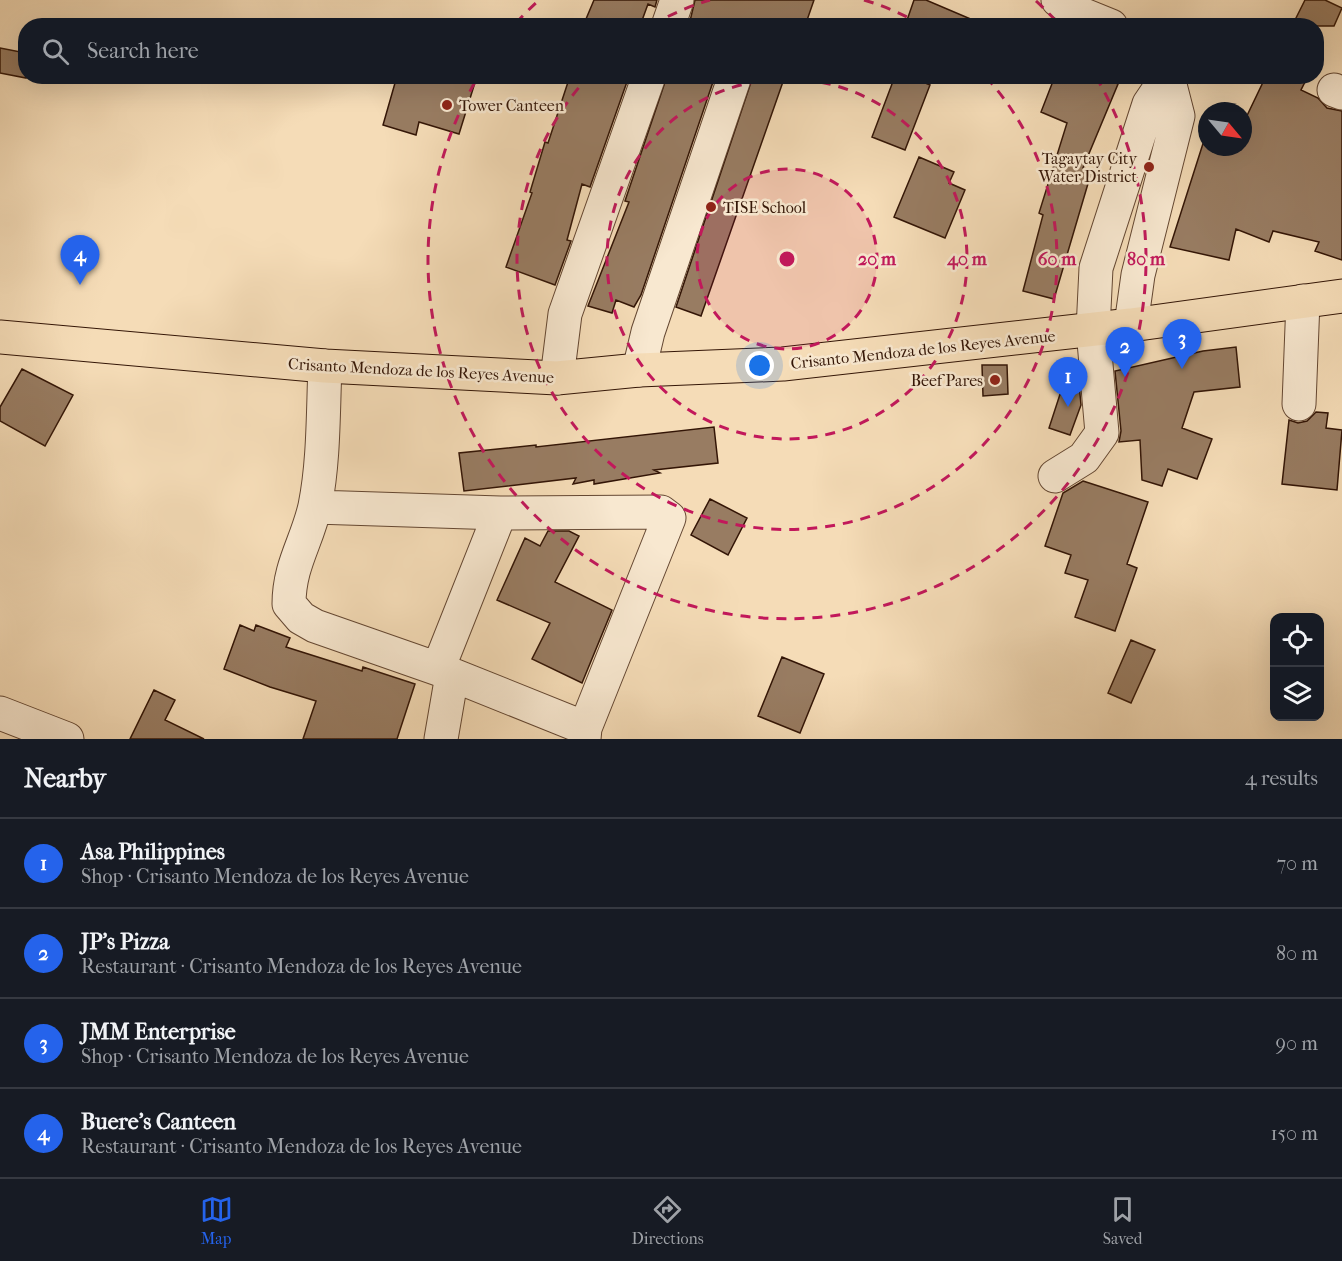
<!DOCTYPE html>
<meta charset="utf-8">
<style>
body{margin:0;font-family:"IM FELL French Canon",serif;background:#20242c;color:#f1f3f6}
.controls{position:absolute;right:18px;bottom:18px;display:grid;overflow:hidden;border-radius:12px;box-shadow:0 6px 24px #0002}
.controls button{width:54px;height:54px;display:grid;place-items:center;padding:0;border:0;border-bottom:2px solid #363941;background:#171b24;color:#f1f3f6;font:30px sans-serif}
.compass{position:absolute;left:1198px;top:102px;width:54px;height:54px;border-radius:50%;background:#171b24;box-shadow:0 6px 24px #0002;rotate:119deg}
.you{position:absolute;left:760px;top:366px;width:21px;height:21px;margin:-15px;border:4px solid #fff;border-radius:50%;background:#1a73e8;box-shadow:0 0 0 9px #1a73e833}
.badge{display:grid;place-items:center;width:39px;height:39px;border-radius:50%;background:#2563eb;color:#fff;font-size:20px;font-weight:700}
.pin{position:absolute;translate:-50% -50px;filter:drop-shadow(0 2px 3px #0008)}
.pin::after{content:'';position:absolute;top:32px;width:21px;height:18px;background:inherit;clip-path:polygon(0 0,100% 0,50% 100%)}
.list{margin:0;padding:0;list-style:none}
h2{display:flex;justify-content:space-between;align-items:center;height:78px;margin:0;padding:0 24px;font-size:26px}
h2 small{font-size:20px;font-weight:400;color:#9ea1a6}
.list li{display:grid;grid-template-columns:39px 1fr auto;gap:18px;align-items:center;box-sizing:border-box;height:90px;padding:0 24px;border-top:2px solid #363941}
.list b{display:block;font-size:22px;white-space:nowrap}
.list p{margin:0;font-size:20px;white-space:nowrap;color:#9ea1a6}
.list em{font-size:20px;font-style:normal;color:#9ea1a6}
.icon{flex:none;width:33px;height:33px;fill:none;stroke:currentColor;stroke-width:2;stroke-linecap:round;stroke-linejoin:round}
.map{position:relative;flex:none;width:1342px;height:739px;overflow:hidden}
.search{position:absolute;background:#171b24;box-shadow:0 6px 24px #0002;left:18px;right:18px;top:18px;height:66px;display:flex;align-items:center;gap:15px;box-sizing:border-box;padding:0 21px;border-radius:24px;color:#9ea1a6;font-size:22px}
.sheet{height:438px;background:#171b24}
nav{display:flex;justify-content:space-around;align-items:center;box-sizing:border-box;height:84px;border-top:2px solid #363941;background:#171b24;font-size:16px;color:#9ea1a6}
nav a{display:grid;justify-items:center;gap:3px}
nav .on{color:#2563eb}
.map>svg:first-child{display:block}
.building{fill:#987c62;stroke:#331506;stroke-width:1.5}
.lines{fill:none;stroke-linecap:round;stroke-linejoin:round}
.minor-casing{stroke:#644732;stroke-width:35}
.major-casing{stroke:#331506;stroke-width:35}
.minor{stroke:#f8e8d0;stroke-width:33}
.major{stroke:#f5dcb7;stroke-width:33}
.ring{fill:none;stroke:#c2185b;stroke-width:3;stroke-dasharray:10 8}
.poi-dot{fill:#8f2418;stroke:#f8e8d0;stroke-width:2}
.labels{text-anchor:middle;stroke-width:5;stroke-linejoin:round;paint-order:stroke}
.poi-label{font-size:16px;fill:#331506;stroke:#f8e8d0;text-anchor:start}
.street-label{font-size:16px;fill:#331506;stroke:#f8e8d0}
.centre{fill:#c2185b;stroke:#f8e8d0;stroke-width:3}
.ring-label{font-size:18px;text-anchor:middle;font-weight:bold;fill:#c2185b;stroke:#f8e8d0;stroke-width:5;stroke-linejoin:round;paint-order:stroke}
</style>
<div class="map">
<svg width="1342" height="739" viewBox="0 0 1342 739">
<rect width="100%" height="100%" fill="#f5dcb7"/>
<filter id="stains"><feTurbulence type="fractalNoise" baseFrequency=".00333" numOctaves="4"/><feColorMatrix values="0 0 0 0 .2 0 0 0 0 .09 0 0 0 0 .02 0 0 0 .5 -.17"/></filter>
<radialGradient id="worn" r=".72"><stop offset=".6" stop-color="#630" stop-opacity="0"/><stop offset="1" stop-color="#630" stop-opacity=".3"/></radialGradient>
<!-- building -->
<path class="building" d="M594,0H657L655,7L648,4L640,26H610L586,19Z
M695,0H814L805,26H701L690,21Z
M914,0H926L987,26H905Z
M1305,0H1325L1342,8L1334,26H1292Z
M0,48L26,53V78L0,73Z
M397,76H477L459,134L419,122L416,135L383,125Z
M570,76H629L590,187L582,184L567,240L571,241L555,285L506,267L532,193L530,192L545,142L548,143Z
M667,76H715L641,295L634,307L616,300L612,313L588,306L629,202L625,201Z
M753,76H785L701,316L676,307Z
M895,76H909L930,85L905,150L872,137Z
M1055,76H1101L1118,84L1083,168L1092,170L1054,299L1023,291L1043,215L1039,213L1067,123L1041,112Z
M1266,76H1308L1301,90L1318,98L1327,108L1342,111V260L1315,251L1319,242L1273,231L1269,242L1236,229L1229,260L1170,247L1207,131V147H1243V124Z
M919,157L954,172L949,183L965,190L945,238L894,217Z
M1236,347L1240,387L1194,392L1182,428L1212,439L1197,479L1168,469L1162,486L1142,480L1140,440L1119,442L1121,431L1115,371L1203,351Z
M982,365H1007L1008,394L983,396Z
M22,369L73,395L45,446L0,421V407Z
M1065,379L1079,384L1081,405L1070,435L1049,428Z
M1316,412L1328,413L1326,428L1342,430L1337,490L1282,484L1289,420L1298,423L1307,421Z
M714,427L718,463L654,470L660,473L594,484V480L573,484L576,478L464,491L459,453L536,445V447Z
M1083,481L1148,502L1127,564L1137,568L1115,631L1075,617L1088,580L1065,573L1071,555L1045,546L1063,493Z
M710,499L747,518L728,555L691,535Z
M548,531H569L579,536L555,582L612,610L582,683L532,659L550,623L497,600L525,538L540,546Z
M240,625L254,631L256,625L290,638L286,647L362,671L363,667L415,684L397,739H303L316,701L270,687L224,669Z
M1131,640L1155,650L1131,703L1108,693Z
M782,657L824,674L800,733L758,716Z
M154,690L175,700L165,720L204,739H130Z"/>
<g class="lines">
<defs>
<path id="minor" d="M1058,0L1079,13L1111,26
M668,26L677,0
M1334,90L1342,93
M1131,325L1138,275L1178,116L1168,77
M325,366C323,412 324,461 315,506C307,542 289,565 289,604L301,618L315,626L438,669L585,728
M639,370L648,332L735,76
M557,378L565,314L649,76
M1299,404L1303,301
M1055,476L1084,458L1102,433L1093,330L1096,268L1149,104L1168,76
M315,507L500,513L661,512L669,518L585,728L584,739
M438,669L500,513
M0,713L67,739
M441,739L452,675"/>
<path id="major" d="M0,337L325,366L557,378L639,370L783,364L1131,325L1342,296"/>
</defs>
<!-- minor casing -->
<use href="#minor" class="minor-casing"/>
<!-- major casing -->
<use href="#major" class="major-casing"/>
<!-- minor -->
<use href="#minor" class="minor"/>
<!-- major -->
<use href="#major" class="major"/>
</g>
<!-- distance rings -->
<circle cx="787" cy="259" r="90" fill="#c2185b" fill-opacity=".12"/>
<g class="ring">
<circle cx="787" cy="259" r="90"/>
<circle cx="787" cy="259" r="180"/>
<path d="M652 25A270 270 0 0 1 710 0M864 0A270 270 0 0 1 922 25M986 77A270 270 0 1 1 588 77"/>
<path d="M516 23A359 359 0 0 1 538 1M1036 1A359 359 0 0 1 1058 23M1096 77A359 359 0 1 1 478 77"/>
</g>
<!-- markers -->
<g class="poi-dot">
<circle cx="447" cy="105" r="6"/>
<circle cx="1149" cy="167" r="6"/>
<circle cx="711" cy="207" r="6"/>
<circle cx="995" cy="380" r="6"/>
</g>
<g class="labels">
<!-- poi labels -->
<g class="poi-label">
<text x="459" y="111">Tower Canteen</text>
<text x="1137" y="164" text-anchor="end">Tagaytay City<tspan x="1137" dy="18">Water District</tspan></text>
<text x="723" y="213">TISE School</text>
<text x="983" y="386" text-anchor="end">Beef Pares</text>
</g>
<!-- street labels -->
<g class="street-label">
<text transform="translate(923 349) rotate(-6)" y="6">Crisanto Mendoza de los Reyes Avenue</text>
<text transform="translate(421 370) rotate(3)" y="6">Crisanto Mendoza de los Reyes Avenue</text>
</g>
</g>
<circle cx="787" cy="259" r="9" class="centre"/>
<g class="ring-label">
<text x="877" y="265">20 m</text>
<text x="967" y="265">40 m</text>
<text x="1057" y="265">60 m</text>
<text x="1146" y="265">80 m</text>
</g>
<rect width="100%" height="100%" filter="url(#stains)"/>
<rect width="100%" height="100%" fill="url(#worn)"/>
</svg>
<div class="controls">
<button><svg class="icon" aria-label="locate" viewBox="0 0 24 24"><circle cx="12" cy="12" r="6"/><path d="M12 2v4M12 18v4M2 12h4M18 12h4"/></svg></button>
<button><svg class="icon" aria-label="layers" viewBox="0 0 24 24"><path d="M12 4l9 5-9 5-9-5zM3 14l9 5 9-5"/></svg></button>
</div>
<svg class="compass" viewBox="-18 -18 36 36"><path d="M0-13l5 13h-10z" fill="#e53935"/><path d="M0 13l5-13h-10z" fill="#9ea1a6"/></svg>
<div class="you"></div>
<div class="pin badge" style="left:1068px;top:407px">1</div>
<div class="pin badge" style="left:1125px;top:377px">2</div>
<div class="pin badge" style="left:1182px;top:369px">3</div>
<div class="pin badge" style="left:80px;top:285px">4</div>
<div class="search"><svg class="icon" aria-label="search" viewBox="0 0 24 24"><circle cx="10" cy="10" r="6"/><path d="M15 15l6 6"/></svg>Search here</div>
</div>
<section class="sheet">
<h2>Nearby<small>4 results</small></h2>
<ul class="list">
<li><span class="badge">1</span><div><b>Asa Philippines</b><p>Shop · Crisanto Mendoza de los Reyes Avenue</p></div><em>70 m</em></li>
<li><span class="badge">2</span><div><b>JP's Pizza</b><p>Restaurant · Crisanto Mendoza de los Reyes Avenue</p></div><em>80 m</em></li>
<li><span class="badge">3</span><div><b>JMM Enterprise</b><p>Shop · Crisanto Mendoza de los Reyes Avenue</p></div><em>90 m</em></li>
<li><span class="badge">4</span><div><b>Buere's Canteen</b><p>Restaurant · Crisanto Mendoza de los Reyes Avenue</p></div><em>150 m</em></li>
</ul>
</section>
<nav>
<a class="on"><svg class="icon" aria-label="map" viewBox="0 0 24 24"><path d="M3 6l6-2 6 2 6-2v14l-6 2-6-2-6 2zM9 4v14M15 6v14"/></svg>Map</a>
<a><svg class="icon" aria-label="directions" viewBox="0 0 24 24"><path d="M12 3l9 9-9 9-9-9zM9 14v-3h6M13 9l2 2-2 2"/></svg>Directions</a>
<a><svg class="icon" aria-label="saved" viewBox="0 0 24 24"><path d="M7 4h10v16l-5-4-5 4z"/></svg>Saved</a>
</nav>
